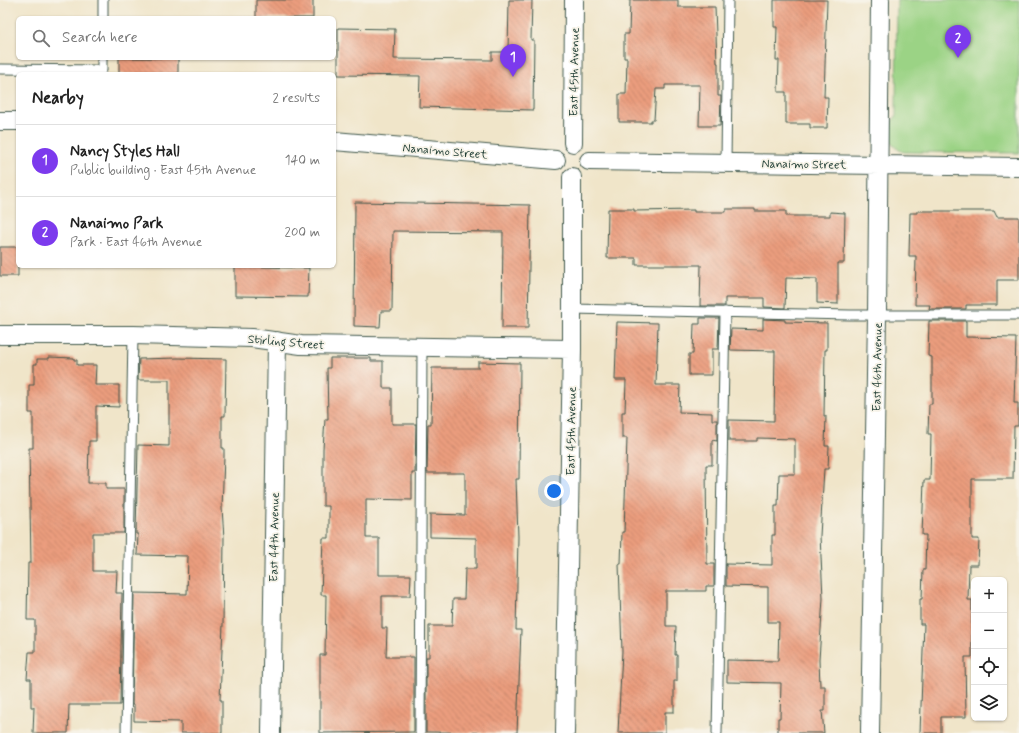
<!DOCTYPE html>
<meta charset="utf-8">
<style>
body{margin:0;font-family:Mynerve,sans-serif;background:#f2f2f2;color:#222}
.controls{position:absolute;right:12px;bottom:12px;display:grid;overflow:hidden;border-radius:6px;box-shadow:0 1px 3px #0004}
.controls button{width:36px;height:36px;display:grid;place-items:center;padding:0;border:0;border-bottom:1px solid #e0e0e0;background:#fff;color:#222;font:20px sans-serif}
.you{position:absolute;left:554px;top:491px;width:14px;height:14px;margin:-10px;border:3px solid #fff;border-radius:50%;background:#1a73e8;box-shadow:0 0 0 6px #1a73e833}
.badge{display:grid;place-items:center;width:26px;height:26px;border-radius:50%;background:#7c3aed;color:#fff;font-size:13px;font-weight:700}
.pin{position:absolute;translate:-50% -33px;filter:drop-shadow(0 1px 2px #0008)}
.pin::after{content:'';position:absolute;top:21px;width:14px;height:12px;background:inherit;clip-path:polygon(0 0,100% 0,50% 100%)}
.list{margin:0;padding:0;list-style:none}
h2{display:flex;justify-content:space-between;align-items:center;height:52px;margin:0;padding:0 16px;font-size:17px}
h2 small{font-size:13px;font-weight:400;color:#767676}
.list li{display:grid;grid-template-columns:26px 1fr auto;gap:12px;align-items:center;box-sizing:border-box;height:72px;padding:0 16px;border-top:1px solid #e0e0e0}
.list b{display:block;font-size:15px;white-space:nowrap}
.list p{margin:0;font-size:13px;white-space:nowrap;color:#767676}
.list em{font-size:13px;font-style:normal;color:#767676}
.icon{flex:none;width:22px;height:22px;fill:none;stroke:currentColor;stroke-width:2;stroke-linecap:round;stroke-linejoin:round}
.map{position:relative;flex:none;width:1019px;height:733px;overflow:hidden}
.search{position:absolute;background:#fff;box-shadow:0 1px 3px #0004;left:16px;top:16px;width:320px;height:44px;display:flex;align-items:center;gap:10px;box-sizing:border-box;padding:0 14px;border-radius:6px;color:#767676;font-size:15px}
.panel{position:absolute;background:#fff;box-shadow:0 1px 3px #0004;left:16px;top:72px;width:320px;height:196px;border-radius:6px}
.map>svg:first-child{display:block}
.park{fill:#9bd385;stroke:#5d885c}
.building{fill:url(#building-back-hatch)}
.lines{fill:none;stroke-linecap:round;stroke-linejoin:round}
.service-casing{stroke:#3e564a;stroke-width:11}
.minor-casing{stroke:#3e564a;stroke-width:20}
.service{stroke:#fff;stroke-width:9}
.minor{stroke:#fff;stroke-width:18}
.labels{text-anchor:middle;stroke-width:3.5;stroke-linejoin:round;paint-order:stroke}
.street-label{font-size:12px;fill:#1f3d34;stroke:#f7f3e8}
</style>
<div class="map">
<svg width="1019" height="733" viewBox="0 0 1019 733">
<defs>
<pattern id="building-back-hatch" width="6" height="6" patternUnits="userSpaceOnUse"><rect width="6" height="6" fill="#eb9d7e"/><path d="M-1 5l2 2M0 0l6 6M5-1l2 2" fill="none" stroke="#be8168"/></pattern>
</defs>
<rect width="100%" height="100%" fill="#f7f3e8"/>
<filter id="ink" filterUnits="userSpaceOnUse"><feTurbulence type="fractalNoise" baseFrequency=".025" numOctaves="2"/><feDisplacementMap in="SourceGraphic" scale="8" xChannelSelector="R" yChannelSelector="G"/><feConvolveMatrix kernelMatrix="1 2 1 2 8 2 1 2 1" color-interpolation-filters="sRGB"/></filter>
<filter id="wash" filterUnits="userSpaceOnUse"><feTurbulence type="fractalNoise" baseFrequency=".012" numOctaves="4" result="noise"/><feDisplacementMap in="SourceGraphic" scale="16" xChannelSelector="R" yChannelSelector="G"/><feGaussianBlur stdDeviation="0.9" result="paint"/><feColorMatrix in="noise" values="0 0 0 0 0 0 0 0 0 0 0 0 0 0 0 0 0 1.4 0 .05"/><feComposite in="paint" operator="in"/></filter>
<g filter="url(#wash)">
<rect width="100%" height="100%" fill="#f0e5c9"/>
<!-- park -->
<path class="park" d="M897,0H1019V153L904,152C893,149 886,136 890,125C891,122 894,119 896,116Z"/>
<g id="blocks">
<!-- building -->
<path class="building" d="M256,0H313V18H256Z
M509,0H532L531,40H534L533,110L419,107L420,76L338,75V28L395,29L394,59L492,60V52H508Z
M630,0H678V7H715L717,63H718V96H721L720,126H699L700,85H665V89H656L654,120H651V122H619V94H626L627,58H624V34H629Z
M774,0H827L824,97H828L827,128H810V124H786V92H778L779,60H776L777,27H774Z
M119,58H178V74H119Z
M355,202L530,205L528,328H502L503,232L393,231L392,311H381L380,327L354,326Z
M608,209H634V211L694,210V212H726V209H755V211H786V216H830V212L845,213L844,263H838V304L817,303V279L786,278L785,308L764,307V298H725V306H700L701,265H636V258H607Z
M917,211H994L997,217H1019V280H997V305H966V309H929L930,305H915L916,256H909L910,213H917Z
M0,247H18V276H0Z
M235,266L309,268L308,297L235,296Z
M700,318H719L718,349H712V375H689V354H693L694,324H700Z
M763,319L785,320V322L827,323V350H825L824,416H826L825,446H829L828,469H824L820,536L823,598L819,660L820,686H825V711H822L824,733H778V718H780L781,683L727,682V660L778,661L779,622H768V587L726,586V564L772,565V535H775V506H778L779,474H795V439L757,438V441H729V420L774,421L775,351L730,350L731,329L763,330Z
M929,321H966V337L1016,338L1014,403H1018V426H1014L1013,479H972V539H979L978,565H969L968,600H972V657H965L966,717H941V733H920L924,624H920V599H922L923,570H925L926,535H922L923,509L924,480H930L931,434H928L929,404H932V357L928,356Z
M617,322L658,323L656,385H680L679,412L712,413V420H717V441L712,440V465H706L707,564H714V586H706V591H666V626H676L675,655H677V681H674V712H665V733H618L622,651L619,564H621L622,532H624L627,438H622V412H625L626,380H615Z
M49,357L74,358V360H77V365H96L95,385H119V407L96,406V441H89L88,483H106V489H124V533H93V571H117L116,593H122L120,705H69L68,733H33L34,707H31V679H27L29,652H35V620H27L28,563H31L29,448H33V413H29V385H34V364H37V359H49Z
M178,358L226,359L225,416H222V448H224V457L222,508L224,538L223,624L220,700H222V733H181V722L134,721V705H132L134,593L187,594L188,556L137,555L138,534H136L138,445L169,446V380H138L139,359Z
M330,358H371V361H383V388H392V424H416L415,473H412V500L366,499V538H379V575H411L410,596H382V628H387L386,657H414V732L320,733V655H325L326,595H321L323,538H329V506H323V449L325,419H328L327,368H330Z
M478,362L520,363L519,479H516L518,537L516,630H521L517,733L426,732V657H429V626H452L453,599H464L465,569H476V538L430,537V514L465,515V473H427L428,424H431L432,368H478Z"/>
</g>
</g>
<g filter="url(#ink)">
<use href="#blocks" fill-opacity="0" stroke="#3e564a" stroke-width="1"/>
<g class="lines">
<defs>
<path id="service" d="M103,18V0
M0,69L102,70V58
M726,162L728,0
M572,309L850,315H1019
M126,733L133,335
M420,733L422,347
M717,733L725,312"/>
<path id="minor" d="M0,121H18
M334,141L556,160
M573,143L574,0
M589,161L1019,167
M0,335H133L252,338L301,345L572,349
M271,733L277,341
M565,733L572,349V177
M870,733L877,315L880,0"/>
</defs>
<!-- service casing -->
<use href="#service" class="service-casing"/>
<!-- minor casing -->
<use href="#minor" class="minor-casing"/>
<!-- service -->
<use href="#service" class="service"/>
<!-- minor -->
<use href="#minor" class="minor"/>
</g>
</g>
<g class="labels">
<!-- street labels -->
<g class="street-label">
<text transform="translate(574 72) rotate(-89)" y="4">East 45th Avenue</text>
<text transform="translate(445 151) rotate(5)" y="4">Nanaimo Street</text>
<text transform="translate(804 164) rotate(1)" y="4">Nanaimo Street</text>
<text transform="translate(286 342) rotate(5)" y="4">Stirling Street</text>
<text transform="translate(877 367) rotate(-89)" y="4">East 46th Avenue</text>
<text transform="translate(571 431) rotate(-89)" y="4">East 45th Avenue</text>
<text transform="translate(274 537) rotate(-89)" y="4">East 44th Avenue</text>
</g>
</g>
</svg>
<div class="controls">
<button>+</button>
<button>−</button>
<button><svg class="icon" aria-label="locate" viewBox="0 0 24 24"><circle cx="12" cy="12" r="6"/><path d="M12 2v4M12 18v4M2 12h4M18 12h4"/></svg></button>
<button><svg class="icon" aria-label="layers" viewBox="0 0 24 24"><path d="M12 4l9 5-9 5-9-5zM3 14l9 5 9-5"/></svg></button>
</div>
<div class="you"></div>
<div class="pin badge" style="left:513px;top:77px">1</div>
<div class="pin badge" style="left:958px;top:58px">2</div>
<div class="search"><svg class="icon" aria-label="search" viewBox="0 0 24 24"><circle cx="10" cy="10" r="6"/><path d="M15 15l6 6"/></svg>Search here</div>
<section class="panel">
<h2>Nearby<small>2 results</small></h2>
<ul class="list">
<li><span class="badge">1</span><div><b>Nancy Styles Hall</b><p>Public building · East 45th Avenue</p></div><em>140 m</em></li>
<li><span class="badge">2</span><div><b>Nanaimo Park</b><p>Park · East 46th Avenue</p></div><em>200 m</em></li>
</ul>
</section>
</div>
